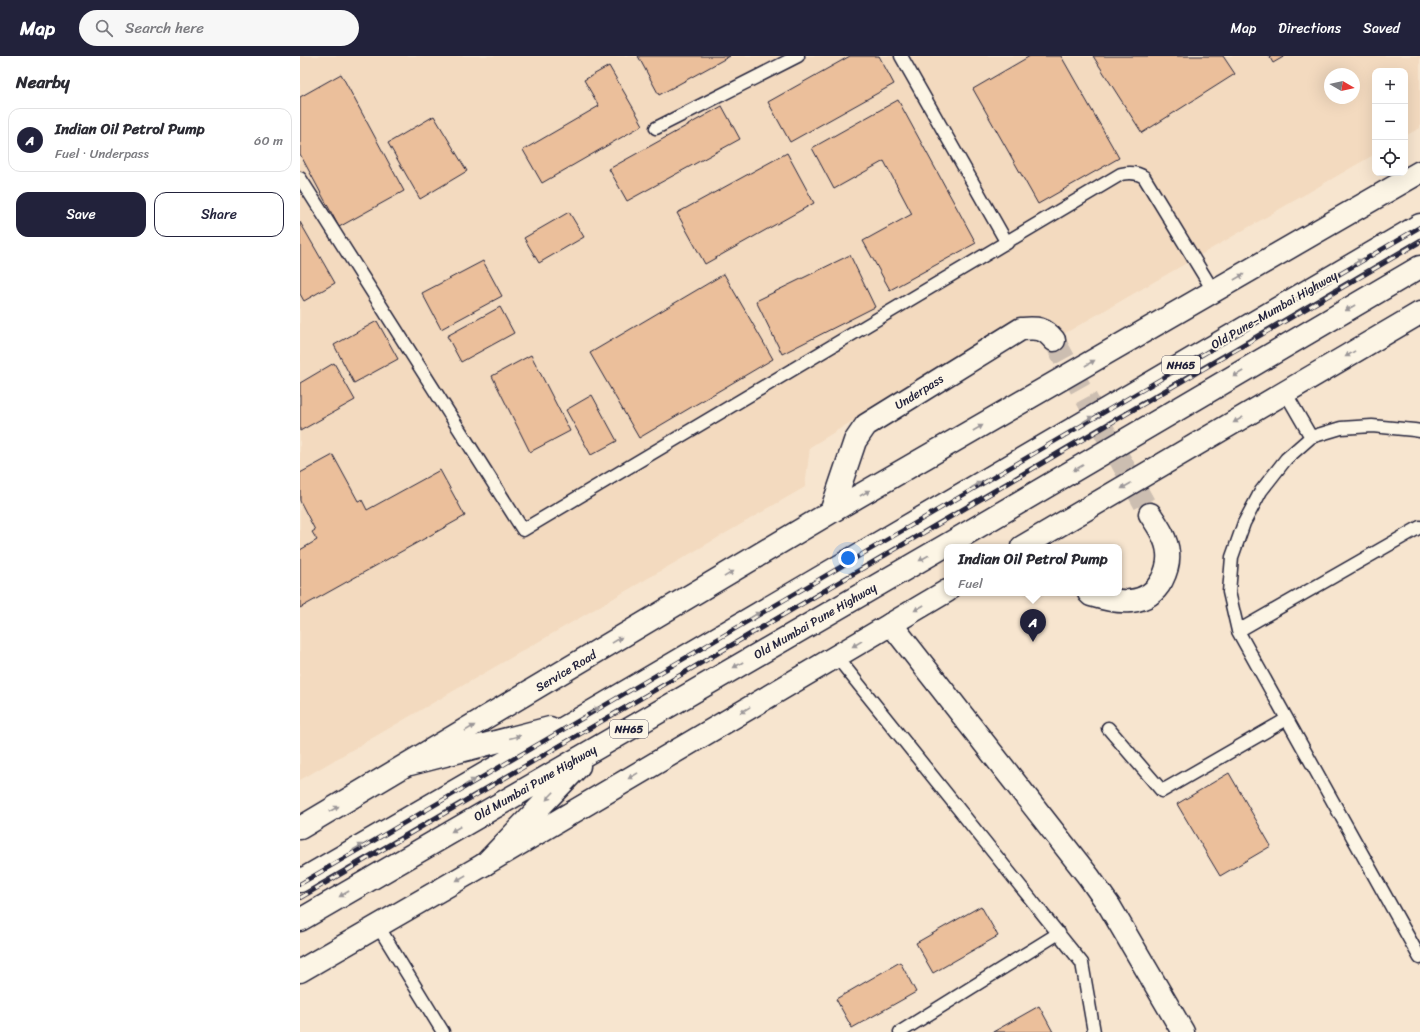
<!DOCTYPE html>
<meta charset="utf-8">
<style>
body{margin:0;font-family:Sriracha,sans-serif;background:#f7f7f7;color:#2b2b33}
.controls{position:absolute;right:12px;top:12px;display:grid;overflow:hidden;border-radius:8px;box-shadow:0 4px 16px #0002}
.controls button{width:36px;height:36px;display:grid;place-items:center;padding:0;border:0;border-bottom:1px solid #e1e1e2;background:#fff;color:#2b2b33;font:20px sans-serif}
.compass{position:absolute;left:1024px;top:12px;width:36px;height:36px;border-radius:50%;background:#fff;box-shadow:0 4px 16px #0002;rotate:99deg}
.you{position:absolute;left:548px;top:502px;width:14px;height:14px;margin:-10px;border:3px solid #fff;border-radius:50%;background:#1a73e8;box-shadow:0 0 0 6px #1a73e833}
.badge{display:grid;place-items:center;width:26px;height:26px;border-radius:50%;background:#22223b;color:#fff;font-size:13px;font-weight:700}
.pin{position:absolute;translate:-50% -33px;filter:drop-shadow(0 1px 2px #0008)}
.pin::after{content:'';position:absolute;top:21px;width:14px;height:12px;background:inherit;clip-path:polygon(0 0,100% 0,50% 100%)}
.popup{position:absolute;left:644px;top:488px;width:178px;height:52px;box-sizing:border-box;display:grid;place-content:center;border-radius:8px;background:#fff;filter:drop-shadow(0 1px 3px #0005);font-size:13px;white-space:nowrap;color:#7c7c81}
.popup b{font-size:15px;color:#2b2b33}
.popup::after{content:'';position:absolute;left:50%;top:100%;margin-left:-8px;border:8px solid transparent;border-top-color:#fff}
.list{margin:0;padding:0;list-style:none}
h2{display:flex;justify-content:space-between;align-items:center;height:52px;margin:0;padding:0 16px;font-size:17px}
h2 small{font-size:13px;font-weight:400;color:#7c7c81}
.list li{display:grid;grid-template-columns:26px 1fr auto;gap:12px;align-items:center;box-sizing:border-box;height:64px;margin:0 8px 8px;padding:0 8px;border:1px solid #e1e1e2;border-radius:12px}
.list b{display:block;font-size:15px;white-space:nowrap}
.list p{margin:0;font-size:13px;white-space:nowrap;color:#7c7c81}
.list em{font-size:13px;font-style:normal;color:#7c7c81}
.actions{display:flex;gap:8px;padding:12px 16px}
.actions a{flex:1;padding:9px 0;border:1px solid #22223b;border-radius:12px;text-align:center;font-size:14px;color:#22223b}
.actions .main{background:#22223b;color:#fff}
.icon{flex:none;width:22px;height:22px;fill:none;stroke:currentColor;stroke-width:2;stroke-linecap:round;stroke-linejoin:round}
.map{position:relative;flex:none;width:1120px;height:976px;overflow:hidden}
header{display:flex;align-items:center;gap:24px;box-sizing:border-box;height:56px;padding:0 20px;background:#22223b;color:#fff}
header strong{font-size:19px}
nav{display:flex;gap:22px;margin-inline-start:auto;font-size:14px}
.search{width:280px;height:36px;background:#f7f7f7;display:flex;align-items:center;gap:10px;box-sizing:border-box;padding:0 14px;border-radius:22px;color:#7c7c81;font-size:15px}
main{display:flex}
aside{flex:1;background:#fff}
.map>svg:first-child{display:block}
.built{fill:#f3dabf;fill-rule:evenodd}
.building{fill:#ebbf9b;stroke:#22223b}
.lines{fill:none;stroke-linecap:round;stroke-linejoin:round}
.primary-tunnel{stroke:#ccbeb1;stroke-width:22;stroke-dasharray:22 11;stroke-linecap:butt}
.service-casing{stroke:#22223b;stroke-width:15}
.tertiary-casing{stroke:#22223b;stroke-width:25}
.primary-casing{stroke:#22223b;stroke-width:25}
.trunk-casing{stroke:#22223b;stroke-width:25}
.service{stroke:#fcf5e5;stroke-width:12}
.tertiary{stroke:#fcf5e5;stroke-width:22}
.primary{stroke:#fcf5e5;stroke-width:22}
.trunk{stroke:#fcf5e5;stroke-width:22}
.rail-casing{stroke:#22223b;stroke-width:4.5}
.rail{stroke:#fcf5e5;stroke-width:3;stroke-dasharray:9;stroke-linecap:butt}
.oneway{fill:#9a9698}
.labels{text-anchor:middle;stroke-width:4;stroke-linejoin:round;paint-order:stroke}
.shield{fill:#fcf5e5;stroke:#63616e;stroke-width:1}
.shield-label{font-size:11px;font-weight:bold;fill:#22223b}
.street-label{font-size:12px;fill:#22223b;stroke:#fcf5e5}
</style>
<header>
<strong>Map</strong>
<div class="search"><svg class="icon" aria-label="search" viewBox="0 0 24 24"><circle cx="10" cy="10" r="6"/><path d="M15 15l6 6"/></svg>Search here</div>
<nav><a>Map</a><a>Directions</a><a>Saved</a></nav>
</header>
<main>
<aside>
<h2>Nearby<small></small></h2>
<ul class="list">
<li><span class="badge">A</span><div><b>Indian Oil Petrol Pump</b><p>Fuel · Underpass</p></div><em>60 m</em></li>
</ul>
<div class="actions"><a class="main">Save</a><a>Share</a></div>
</aside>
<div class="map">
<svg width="1120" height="976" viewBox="0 0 1120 976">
<rect width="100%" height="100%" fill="#f7e5cf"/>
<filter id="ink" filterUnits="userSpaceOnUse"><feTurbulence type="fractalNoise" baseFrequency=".025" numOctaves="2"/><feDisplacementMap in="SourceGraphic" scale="8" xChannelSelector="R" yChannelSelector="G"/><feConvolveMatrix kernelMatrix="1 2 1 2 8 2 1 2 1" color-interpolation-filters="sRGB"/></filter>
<g filter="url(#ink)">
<!-- built -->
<path class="built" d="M0,0H1120V72L1105,80V15H1075V98L762,279L750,263L738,261H723L510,391L505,431L0,724ZM1030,18H1054V42H1030Z"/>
<!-- building -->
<path class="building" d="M338,0H430L359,39Z
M550,0H579L594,28L490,86L468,46Z
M730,0H761L819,102L738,148L673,33Z
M793,0H923L935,18L842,77Z
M969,0H985L973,7Z
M309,10L343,69L242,127L223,94L299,50L284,24Z
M41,18L104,135L39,171L0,98V41Z
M598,44L676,187L590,234L563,185L612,158L584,105L534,133L512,92Z
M422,50L440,83L327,145L309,113Z
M134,60L167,115L120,143L88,87Z
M487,97L514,147L405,208L377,157Z
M269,156L284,181L239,207L224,182Z
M0,166L35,227L4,245L0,238Z
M550,199L575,251L482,298L456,245Z
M183,205L202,240L141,273L122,237Z
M424,218L473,303L339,382L290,297Z
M200,251L214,277L161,306L147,280Z
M77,265L98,303L54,327L34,289Z
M231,299L270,375L230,396L192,320Z
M34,307L55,344L0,375V327Z
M292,339L317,385L291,399L266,354Z
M33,399L58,445L62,444L67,454L140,414L165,460L0,552V494L17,484L12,476L15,474L0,445V417Z
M929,717L971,790L920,820L877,748Z
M681,850L698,880L633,917L616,887Z
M600,906L616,936L552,972L536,943Z
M739,950L753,976H693Z"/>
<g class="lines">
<!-- primary-tunnel -->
<path class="primary-tunnel" d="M754,284L850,458"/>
<defs>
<path id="service" d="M601,0L707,187
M356,72L498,0
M0,122L223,474L821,118C830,116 837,116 844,121L914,236
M985,336L1011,381
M1120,375L1114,374L1072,370L1041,372L1011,381L986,403L961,435L944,467L932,501L929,536L938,575L1120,902
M938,575L1120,471
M536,600L782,907L794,976
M808,672L862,735L987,663
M78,870L143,976
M600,976L759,877"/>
<path id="tertiary" d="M591,568L789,821L810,851L883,976"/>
<path id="primary" d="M531,456L555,385L566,369L721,273C737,272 743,271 754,284
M722,491L1120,257
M789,537L791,539C817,547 847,552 862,524C866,516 869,506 868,497C867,483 858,470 850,458
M0,772L531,456L1120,116
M0,915L185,808L647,535"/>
<path id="trunk" d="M110,708L250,672
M185,808L279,710
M0,825L276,665L1120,169
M0,864L657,483L1120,211"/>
</defs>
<!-- service casing -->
<use href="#service" class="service-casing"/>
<!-- tertiary casing -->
<use href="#tertiary" class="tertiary-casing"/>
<!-- primary casing -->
<use href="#primary" class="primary-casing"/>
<!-- trunk casing -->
<use href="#trunk" class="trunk-casing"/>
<!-- service -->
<use href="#service" class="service"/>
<!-- tertiary -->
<use href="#tertiary" class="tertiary"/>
<!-- primary -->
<use href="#primary" class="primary"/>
<!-- trunk -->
<use href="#trunk" class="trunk"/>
<defs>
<path id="rail" d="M0,828L1120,171
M0,842L1120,186"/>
</defs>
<!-- rail casing -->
<use href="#rail" class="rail-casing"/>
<!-- rail -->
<use href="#rail" class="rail"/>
</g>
<!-- one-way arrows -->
<defs><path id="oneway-solid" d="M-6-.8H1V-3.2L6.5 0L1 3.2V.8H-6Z"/></defs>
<g class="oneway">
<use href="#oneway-solid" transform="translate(1057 206) rotate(-30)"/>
<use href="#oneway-solid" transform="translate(939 221) rotate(-30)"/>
<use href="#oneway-solid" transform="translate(1050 252) rotate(150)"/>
<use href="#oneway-solid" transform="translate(1050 298) rotate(149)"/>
<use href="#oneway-solid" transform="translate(790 307) rotate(-30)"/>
<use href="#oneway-solid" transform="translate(938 318) rotate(150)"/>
<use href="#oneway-solid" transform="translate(788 363) rotate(-30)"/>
<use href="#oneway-solid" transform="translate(938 364) rotate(150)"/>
<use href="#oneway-solid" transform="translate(678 372) rotate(-30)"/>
<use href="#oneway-solid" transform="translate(778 412) rotate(150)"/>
<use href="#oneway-solid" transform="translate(676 429) rotate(-30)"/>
<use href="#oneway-solid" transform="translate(826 430) rotate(150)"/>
<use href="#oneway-solid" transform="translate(565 437) rotate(-30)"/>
<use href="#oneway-solid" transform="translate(624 502) rotate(150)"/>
<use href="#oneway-solid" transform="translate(429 518) rotate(-31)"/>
<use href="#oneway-solid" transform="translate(619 552) rotate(150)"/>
<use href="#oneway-solid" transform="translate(455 559) rotate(-31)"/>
<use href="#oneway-solid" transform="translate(317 584) rotate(-31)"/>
<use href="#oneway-solid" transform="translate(557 588) rotate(149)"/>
<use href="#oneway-solid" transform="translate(438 609) rotate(150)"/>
<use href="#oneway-solid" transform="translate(295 654) rotate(-31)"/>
<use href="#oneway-solid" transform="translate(445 654) rotate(149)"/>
<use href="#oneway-solid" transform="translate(170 672) rotate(-31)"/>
<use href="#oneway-solid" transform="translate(215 681) rotate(-15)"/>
<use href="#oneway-solid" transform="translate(333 720) rotate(149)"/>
<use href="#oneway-solid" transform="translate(170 726) rotate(-30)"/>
<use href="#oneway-solid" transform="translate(250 740) rotate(134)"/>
<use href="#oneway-solid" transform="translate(34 753) rotate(-30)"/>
<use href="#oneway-solid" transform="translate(156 773) rotate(150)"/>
<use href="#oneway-solid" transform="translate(58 791) rotate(-30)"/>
<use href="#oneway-solid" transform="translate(161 822) rotate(150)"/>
<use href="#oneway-solid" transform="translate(44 838) rotate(150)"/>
</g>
</g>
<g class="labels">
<!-- shield labels -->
<g class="shield">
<rect x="862" y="300" width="38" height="18" rx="3"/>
<rect x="310" y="664" width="38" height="18" rx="3"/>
</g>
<g class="shield-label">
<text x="881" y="313">NH65</text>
<text x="329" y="677">NH65</text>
</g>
<!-- street labels -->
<g class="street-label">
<text transform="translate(974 254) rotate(-30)" y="4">Old Pune–Mumbai Highway</text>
<text transform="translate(619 336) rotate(-32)" y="4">Underpass</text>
<text transform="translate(515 565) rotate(-30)" y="4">Old Mumbai Pune Highway</text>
<text transform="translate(266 615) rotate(-31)" y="4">Service Road</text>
<text transform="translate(235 727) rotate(-30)" y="4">Old Mumbai Pune Highway</text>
</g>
</g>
</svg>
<div class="controls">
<button>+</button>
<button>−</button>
<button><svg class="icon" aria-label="locate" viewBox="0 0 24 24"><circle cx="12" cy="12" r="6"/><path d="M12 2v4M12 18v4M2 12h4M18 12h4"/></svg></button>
</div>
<svg class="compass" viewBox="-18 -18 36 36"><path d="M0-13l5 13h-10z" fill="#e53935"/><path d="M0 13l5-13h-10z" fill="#7c7c81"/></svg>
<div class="you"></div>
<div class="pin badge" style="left:733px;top:586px">A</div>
<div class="popup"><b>Indian Oil Petrol Pump</b>Fuel</div>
</div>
</main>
